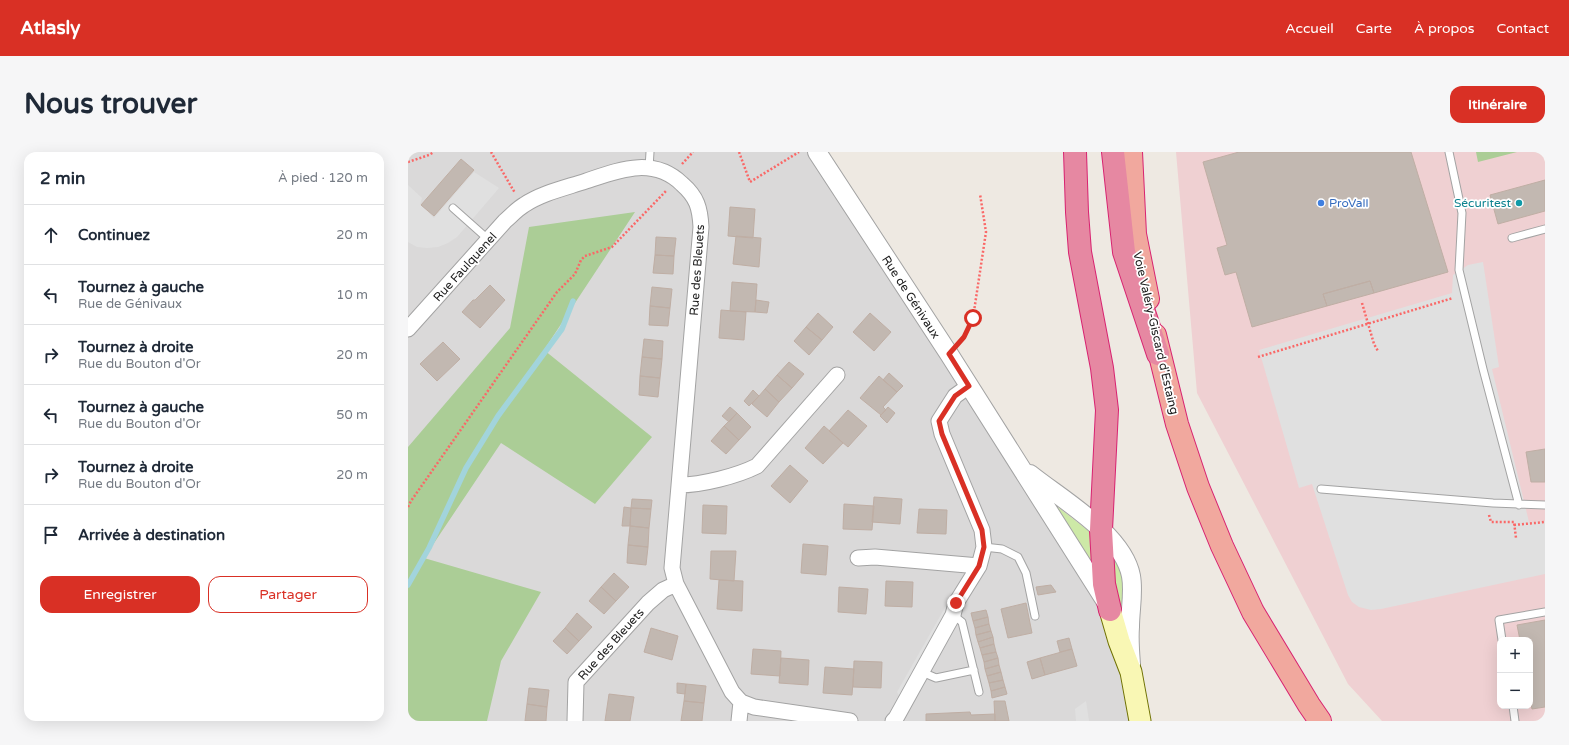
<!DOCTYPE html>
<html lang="fr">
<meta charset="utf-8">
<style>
body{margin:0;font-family:"Varela Round",sans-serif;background:#f6f6f7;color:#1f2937}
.controls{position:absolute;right:12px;bottom:12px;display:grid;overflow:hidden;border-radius:8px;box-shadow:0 4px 16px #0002}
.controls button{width:36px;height:36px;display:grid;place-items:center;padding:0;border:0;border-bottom:1px solid #e0e1e3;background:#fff;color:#1f2937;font:20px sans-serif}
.stop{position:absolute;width:12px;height:12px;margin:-9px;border:3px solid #d93025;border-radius:50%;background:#fff}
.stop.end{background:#d93025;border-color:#fff;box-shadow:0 1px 4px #0008}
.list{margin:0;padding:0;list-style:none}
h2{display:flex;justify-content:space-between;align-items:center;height:52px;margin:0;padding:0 16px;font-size:17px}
h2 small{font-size:13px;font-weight:400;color:#747a83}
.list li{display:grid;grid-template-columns:26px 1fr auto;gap:12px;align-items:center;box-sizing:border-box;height:60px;padding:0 16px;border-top:1px solid #e0e1e3}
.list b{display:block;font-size:15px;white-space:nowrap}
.list p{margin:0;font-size:13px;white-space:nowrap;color:#747a83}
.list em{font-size:13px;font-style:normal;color:#747a83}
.actions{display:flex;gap:8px;padding:12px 16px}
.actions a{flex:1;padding:9px 0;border:1px solid #d93025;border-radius:12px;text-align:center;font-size:14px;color:#d93025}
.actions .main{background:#d93025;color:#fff}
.icon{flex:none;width:22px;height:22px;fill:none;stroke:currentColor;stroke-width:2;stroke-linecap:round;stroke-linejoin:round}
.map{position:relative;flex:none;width:1137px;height:569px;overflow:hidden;border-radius:12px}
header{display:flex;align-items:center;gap:24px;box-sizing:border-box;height:56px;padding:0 20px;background:#d93025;color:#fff}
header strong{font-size:19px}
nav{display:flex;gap:22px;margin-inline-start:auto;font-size:14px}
.intro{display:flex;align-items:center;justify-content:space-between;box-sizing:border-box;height:96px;padding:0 24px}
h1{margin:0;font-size:28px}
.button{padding:10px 18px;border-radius:12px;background:#d93025;color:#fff;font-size:14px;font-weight:700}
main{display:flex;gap:24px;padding:0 24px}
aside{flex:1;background:#fff;border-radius:12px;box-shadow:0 4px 16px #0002}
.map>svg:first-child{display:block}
.residential{fill:#dad9d9}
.commercial{fill:#efd0d2;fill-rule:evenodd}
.grass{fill:#cde9a7}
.forest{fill:#abcd96}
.parking{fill:#e0e0e0}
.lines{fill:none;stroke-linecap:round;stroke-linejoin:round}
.stream{stroke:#a2d4dc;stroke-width:5.5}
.building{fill:#c2b8b1;stroke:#bfaea4}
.service-casing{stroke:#a3a3a3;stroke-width:9}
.minor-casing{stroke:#a3a3a3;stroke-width:17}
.tertiary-casing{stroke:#a3a3a3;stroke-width:20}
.secondary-casing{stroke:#707204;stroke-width:23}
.trunk-casing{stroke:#d82371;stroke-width:24}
.motorway-casing{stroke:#d82371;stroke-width:24}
.path{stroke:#fa6867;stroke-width:2.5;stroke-dasharray:2 2;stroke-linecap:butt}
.service{stroke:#fff;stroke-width:7}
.minor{stroke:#fff;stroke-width:15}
.tertiary{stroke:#fff;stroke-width:18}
.secondary{stroke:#f9f7b4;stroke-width:21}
.trunk{stroke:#f1a89e;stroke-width:22}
.motorway{stroke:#e688a2;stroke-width:22}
.route{stroke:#d93025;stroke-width:5}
.shop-dot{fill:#3f7fe0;stroke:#fff;stroke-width:1.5}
.culture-dot{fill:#0f9aa8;stroke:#fff;stroke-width:1.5}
.labels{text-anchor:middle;stroke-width:3.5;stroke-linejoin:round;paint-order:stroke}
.shop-label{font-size:12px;fill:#366cbe;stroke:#fff;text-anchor:start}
.culture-label{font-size:12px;fill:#0d838f;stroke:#fff;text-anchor:end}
.street-label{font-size:12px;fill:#1c1c1c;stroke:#fff}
</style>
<header>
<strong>Atlasly</strong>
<nav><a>Accueil</a><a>Carte</a><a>À propos</a><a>Contact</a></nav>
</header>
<div class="intro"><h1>Nous trouver</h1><a class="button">Itinéraire</a></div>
<main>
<aside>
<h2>2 min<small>À pied · 120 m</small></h2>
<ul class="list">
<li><svg class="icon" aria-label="ahead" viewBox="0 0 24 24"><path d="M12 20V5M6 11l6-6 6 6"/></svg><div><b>Continuez</b></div><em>20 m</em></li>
<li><svg class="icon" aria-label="left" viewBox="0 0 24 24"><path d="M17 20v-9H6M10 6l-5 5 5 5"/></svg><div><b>Tournez à gauche</b><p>Rue de Génivaux</p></div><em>10 m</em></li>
<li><svg class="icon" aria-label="right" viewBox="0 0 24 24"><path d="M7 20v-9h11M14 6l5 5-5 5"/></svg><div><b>Tournez à droite</b><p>Rue du Bouton d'Or</p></div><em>20 m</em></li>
<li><svg class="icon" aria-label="left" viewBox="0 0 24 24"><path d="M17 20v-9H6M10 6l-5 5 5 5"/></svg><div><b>Tournez à gauche</b><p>Rue du Bouton d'Or</p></div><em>50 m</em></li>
<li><svg class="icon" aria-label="right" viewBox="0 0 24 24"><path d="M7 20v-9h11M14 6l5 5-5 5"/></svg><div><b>Tournez à droite</b><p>Rue du Bouton d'Or</p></div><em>20 m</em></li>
<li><svg class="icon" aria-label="arrive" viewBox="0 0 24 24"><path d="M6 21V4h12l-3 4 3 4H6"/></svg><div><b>Arrivée à destination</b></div></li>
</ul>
<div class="actions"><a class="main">Enregistrer</a><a>Partager</a></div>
</aside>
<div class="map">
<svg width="1137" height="569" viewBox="0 0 1137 569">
<rect width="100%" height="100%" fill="#eee9e2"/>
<!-- residential -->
<path class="residential" d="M0,0H414L702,458L732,569H0Z"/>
<!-- commercial -->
<path class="commercial" d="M768,0H1137V569H974L940,532L789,241ZM1092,488H1122V554H1092Z"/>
<!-- grass -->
<path class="grass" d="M646,352L682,380L686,387L684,411Z
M707,403L716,426L714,473L702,405Z"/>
<!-- forest -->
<path class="forest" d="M1068,0H1109L1070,10Z
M227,60L136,198L244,285L187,352L93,291L16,406L133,440L93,509L79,569H0V295L102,176L121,75Z"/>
<!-- parking -->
<path class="parking" d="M66,20L91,36L49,85L40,91L30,95L19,96L9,95L0,90V33L14,46L12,52L26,66Z
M1075,110L1091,215L1084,217L1121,370L1137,369V422L973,457L963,458L951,455L944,450L940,443L904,332L891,336L851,198L1044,141L1045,123L1060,113Z
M539,452L541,461L492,546L489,540Z
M678,549L681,569H668L667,557Z"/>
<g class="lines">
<!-- stream -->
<path class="stream" d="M0,433L21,396L58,316L90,264L154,177L165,149"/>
</g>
<!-- building -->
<path class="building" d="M831,0H1003L1040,120L966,141L962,129L915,142L919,154L844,175L828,120L817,123L809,96L819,93L795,10Z
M53,7L66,18L26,64L13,53Z
M1137,28V59L1090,72L1082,43Z
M322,55L347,57L345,86L320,84Z
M328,84L353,86L351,115L325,112Z
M248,85L268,86L266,104L247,103Z
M247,103L266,104L265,122L245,121Z
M962,129L966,141L919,154L915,142Z
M324,130L349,132L347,160L322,159Z
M82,133L97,148L72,176L54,160L65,148H67Z
M244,135L264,137L262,156L242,154Z
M348,148L361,150L359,161L347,160Z
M242,154L262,156L260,174L241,173Z
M313,158L338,160L336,188L311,186Z
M410,161L425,175L414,188L398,175Z
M462,161L483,180L466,199L445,180Z
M398,175L414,188L401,203L386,189Z
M236,187L255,189L254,207L234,205Z
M35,190L52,207L29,229L12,212Z
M234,205L254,207L252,226L232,224Z
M381,210L396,222L384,236L369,223Z
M481,221L495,234L489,240L475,228Z
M369,223L384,236L371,250L357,237Z
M232,224L252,226L250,245L231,243Z
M471,224L489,240L475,255L478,258L473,263L452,246Z
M357,237L371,250L359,265L344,252Z
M345,238L351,244L341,254L336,249Z
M322,255L329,261L321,270L314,264Z
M480,255L487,261L479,271L472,264Z
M440,258L459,274L440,295L421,279Z
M329,261L343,275L331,288L316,274Z
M316,274L331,288L318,302L303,289Z
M416,274L435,291L415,312L397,296Z
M1137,297V330H1123L1118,300Z
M382,313L400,329L382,351L363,334Z
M466,345L494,347L492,372L464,370Z
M224,347L244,348L243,357L223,356Z
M436,352L466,354L464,378L435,377Z
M295,353L319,354L318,382L294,381Z
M216,355L223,356L222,374H214Z
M223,356L243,357L241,376L222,374Z
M511,357L539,358L538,382L509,381Z
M222,374L241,376L240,395L220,393Z
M395,392L420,394L418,423L393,421Z
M220,393L240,395L238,413L219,411Z
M303,399H328L326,429L302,427Z
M206,421L221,435L208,449L193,435Z
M311,428L335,429L334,459L309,457Z
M478,429L505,430L504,455L477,454Z
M643,433L648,440L630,443L628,435Z
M193,435L208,449L196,462L181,449Z
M431,435L460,437L458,462L430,460Z
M618,451L624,481L600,486L593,457Z
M578,458L580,465L565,469L563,461Z
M169,461L184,475L171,489L157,476Z
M580,465L581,472L567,476L565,469Z
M1137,468V555L1124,557L1122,547V488H1112L1109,473Z
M581,472L583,479L568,483L567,476Z
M157,476L171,489L159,502L145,489Z
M243,476L270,484L264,508L236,500Z
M583,479L585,485L570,490L568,483Z
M585,485L586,492L572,496L570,490Z
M661,486L664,497L652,500L649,489Z
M586,492L588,500L574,503L572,496Z
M345,497L373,499L372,524L343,522Z
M664,497L669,514L637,523L632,506Z
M588,500L590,506L576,510L574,503Z
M373,506L401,508L400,533L371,531Z
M590,506L591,513L577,517L576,510Z
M632,506L637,523L624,527L619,510Z
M446,509L474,510L473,536L445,535Z
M591,513L593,520L579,524L577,517Z
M417,515L446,517L444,543L415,541Z
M593,520L595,528L581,531L579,524Z
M595,528L597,535L583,539L581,531Z
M269,531L278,532L277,542L269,541Z
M278,532L298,534L296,551L276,549Z
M597,535L599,542L584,546L583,539Z
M121,536L141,538L139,555L119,552Z
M201,542L226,545L222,569H197Z
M276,549L296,551L294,569H273Z
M586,549H597L601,569H587Z
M119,552L139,555L138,569H117Z
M562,560L563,563L587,562V569H518V562Z"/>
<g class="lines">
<defs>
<path id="service" d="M1041,0L1054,61L1051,118L1075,217L1111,353
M241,16L242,0
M45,56L81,88
M1104,86L1137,77
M913,337L1085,351L1137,353
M576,395L594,397L610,405L618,421L627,464
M545,463L554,470L571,540
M1094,488L1091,468L1137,460
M514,520L528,526L566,518
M1105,554L1107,569"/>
<path id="minor" d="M0,177L97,69C103,64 109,57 116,53C134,41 157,36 178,29C211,18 245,4 274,32C289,45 292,56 293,75L264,416L268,432L324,540L333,550L346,555L442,569
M271,333C294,333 329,324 349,314L429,223
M450,406L467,405L571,414
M167,569L168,530L240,451L255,438L268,432
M331,569L333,550
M485,569L488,566L545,463L548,451L571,414L576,395L574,378L534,282L531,269L547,244L561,234"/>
<path id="tertiary" d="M409,0L541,202L698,450
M622,322C653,347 715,382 723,424C726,440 722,458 722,475C721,487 722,500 723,512"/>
<path id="secondary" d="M702,458L711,489L723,520L732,569"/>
<path id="trunk" d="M723,0L727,82L740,147
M747,183L769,272L790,335L814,394L845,460L901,553L912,569"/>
<path id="motorway" d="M667,0L669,60L672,100L694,216L699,258L693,378L696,432L702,458
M705,0L716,100L750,202"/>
</defs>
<!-- service casing -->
<use href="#service" class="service-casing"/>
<!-- minor casing -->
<use href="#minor" class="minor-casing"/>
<!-- tertiary casing -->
<use href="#tertiary" class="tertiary-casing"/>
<!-- secondary casing -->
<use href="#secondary" class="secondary-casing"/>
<!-- trunk casing -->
<use href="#trunk" class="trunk-casing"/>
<!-- motorway casing -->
<use href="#motorway" class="motorway-casing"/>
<!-- path -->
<path class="path" d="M83,0L107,41
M331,0L342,30L391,0
M0,10L21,3L26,0
M274,12L285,0
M954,151L966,192L970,199
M553,189L561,176L565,166L578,80L572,42
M850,205L1045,146
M0,355L3,349L149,140L167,122L173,108L177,104L204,95L258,39
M1081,363L1083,370H1106L1108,386
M1106,373L1137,370"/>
<!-- service -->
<use href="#service" class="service"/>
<!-- minor -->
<use href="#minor" class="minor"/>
<!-- tertiary -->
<use href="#tertiary" class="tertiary"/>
<!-- secondary -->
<use href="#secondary" class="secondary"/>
<!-- trunk -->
<use href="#trunk" class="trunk"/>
<!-- motorway -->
<use href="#motorway" class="motorway"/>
</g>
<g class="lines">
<!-- route -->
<path class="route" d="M548,451L571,414L576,395L574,378L534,282L531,269L547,244L561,234L541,202L556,185L565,166"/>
</g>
<!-- markers -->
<circle class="shop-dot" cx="913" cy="51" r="4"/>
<circle class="culture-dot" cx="1111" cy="51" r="4"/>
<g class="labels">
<!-- shop labels -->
<g class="shop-label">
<text x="921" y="55">ProVall</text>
</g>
<!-- culture labels -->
<g class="culture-label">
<text x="1103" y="55">Sécuritest</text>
</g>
<!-- street labels -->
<g class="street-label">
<text transform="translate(57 115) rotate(-48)" y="4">Rue Faulquenel</text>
<text transform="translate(289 118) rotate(-86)" y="4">Rue des Bleuets</text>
<text transform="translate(503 145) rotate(57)" y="4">Rue de Génivaux</text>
<text transform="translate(748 181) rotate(77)" y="4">Voie Valéry-Giscard d'Estaing</text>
<text transform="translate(203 492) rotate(-48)" y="4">Rue des Bleuets</text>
</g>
</g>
</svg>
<div class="controls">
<button>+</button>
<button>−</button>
</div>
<div class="stop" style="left:565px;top:166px"></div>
<div class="stop end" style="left:548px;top:451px"></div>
</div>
</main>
